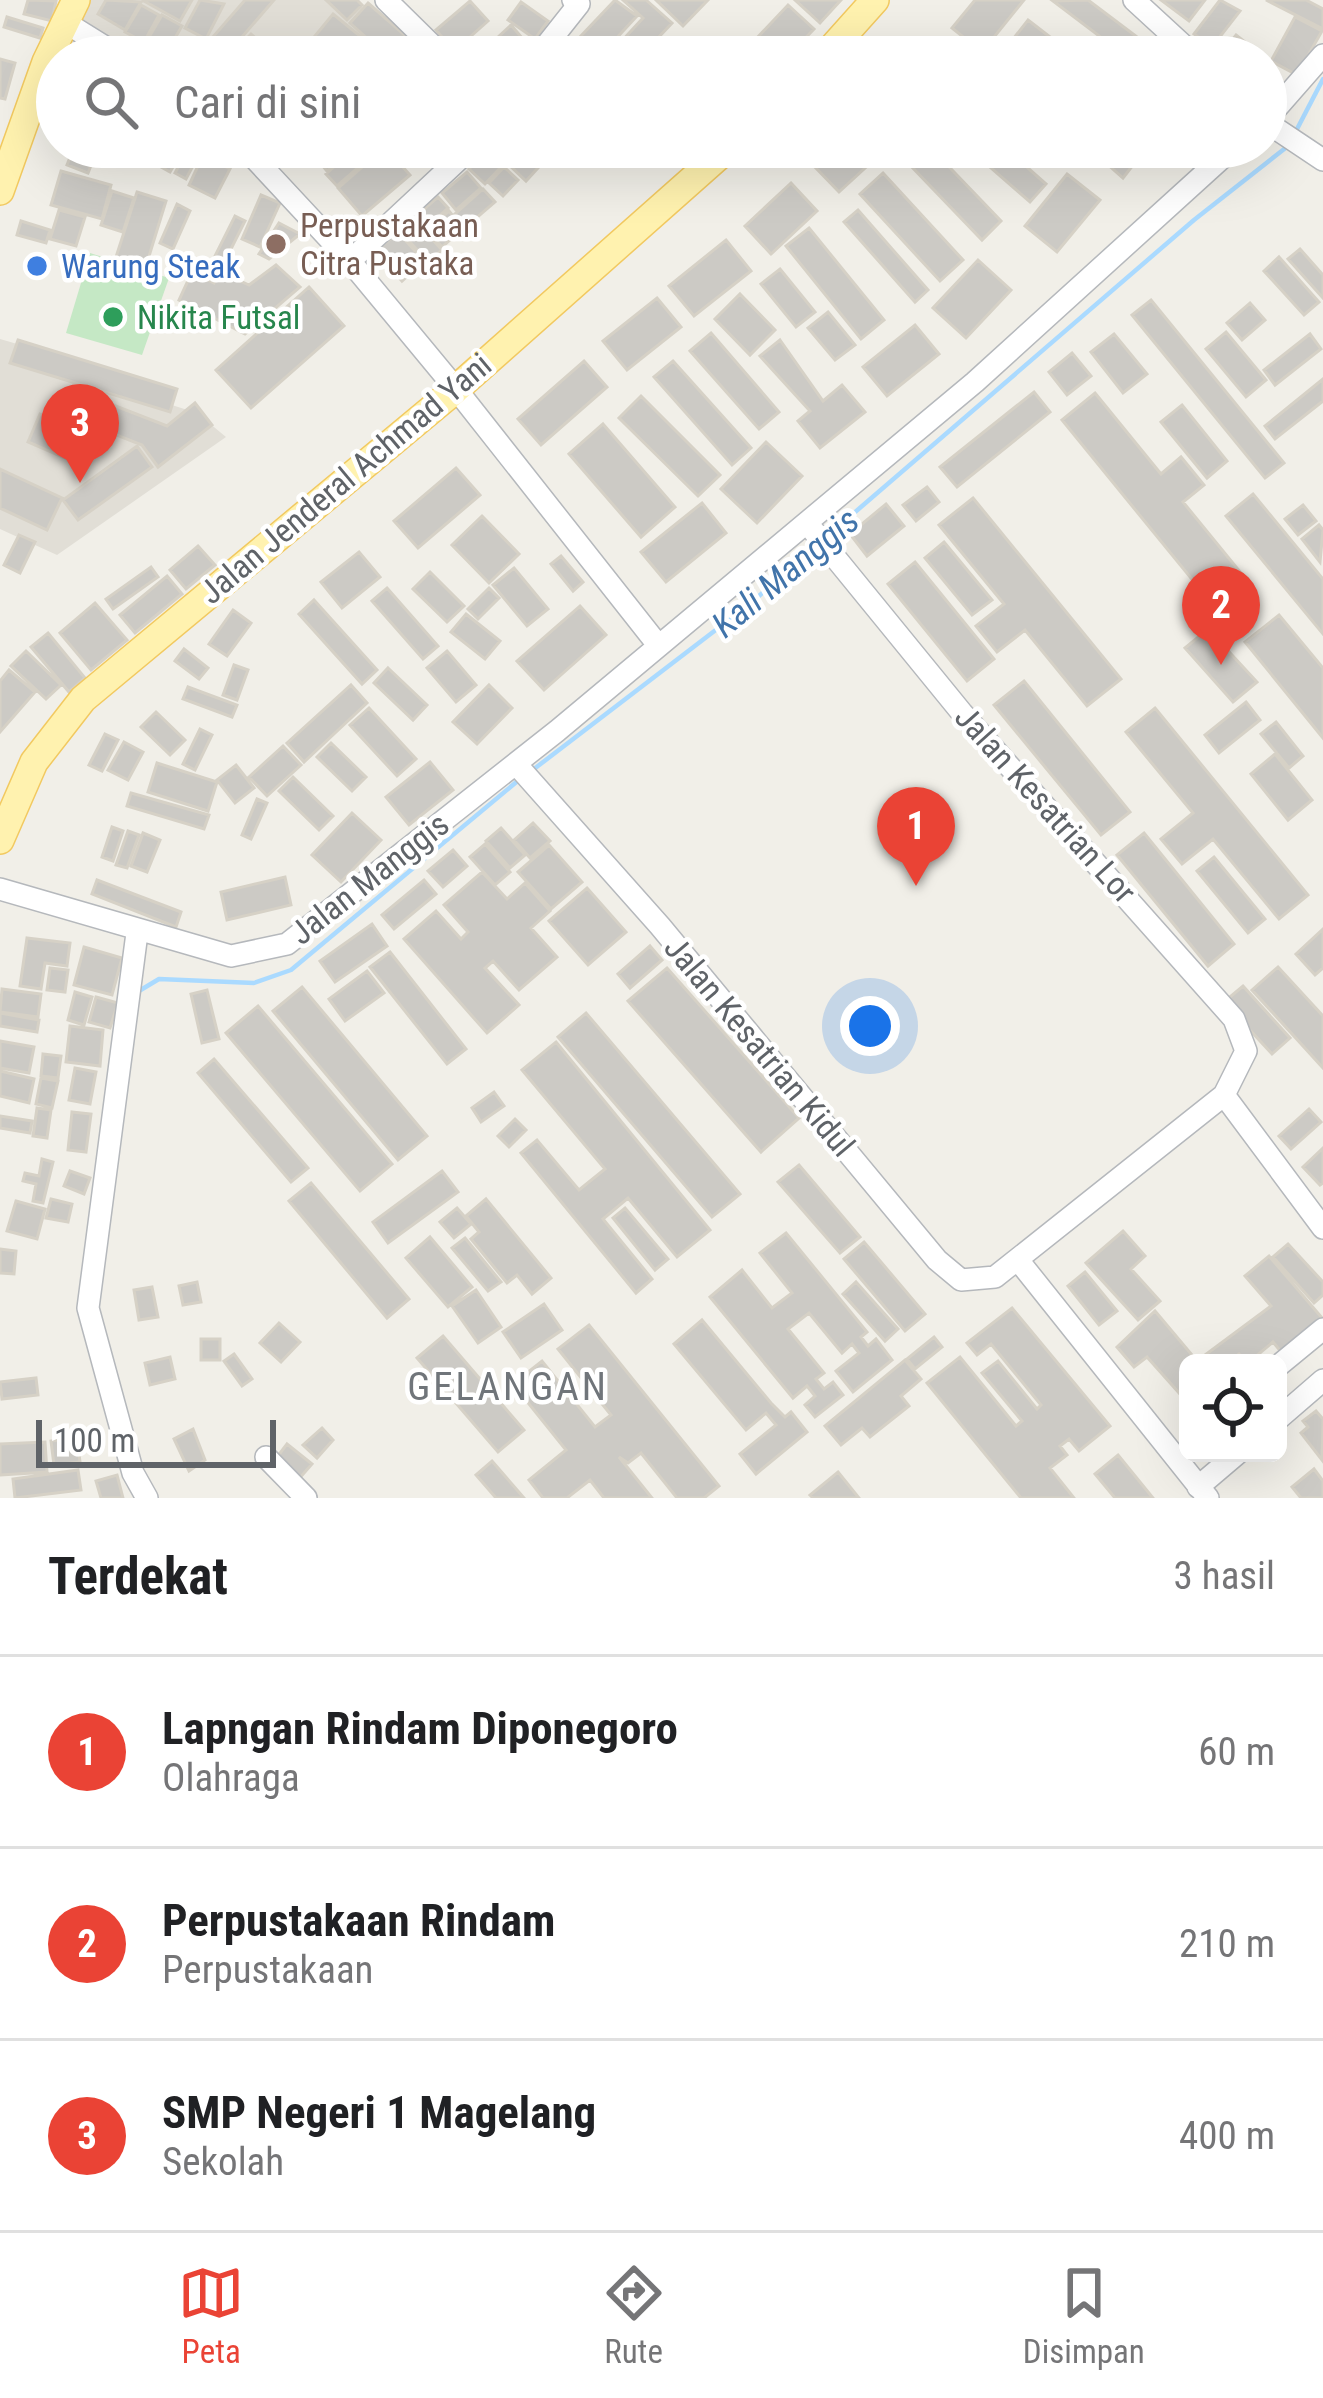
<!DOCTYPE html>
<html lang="id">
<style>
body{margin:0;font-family:"Roboto Condensed",sans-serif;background:#f2f2f2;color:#202124}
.controls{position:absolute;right:36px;bottom:36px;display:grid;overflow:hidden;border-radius:18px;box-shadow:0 12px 48px #0002}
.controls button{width:108px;height:108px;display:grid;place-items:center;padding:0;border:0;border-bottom:3px solid #e0e0e0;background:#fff;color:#202124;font:60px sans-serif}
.scale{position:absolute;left:36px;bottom:30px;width:240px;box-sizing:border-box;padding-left:12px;border:6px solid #5f6368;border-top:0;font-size:33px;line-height:42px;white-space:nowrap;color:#5f6368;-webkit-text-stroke:9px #fff;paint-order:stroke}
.you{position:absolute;left:870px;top:1026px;width:42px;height:42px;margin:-30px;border:9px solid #fff;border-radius:50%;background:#1a73e8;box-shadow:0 0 0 18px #1a73e833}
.badge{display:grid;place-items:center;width:78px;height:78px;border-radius:50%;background:#ea4335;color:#fff;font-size:39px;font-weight:700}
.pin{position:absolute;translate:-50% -99px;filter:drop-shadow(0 3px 6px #0008)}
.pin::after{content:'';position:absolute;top:63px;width:42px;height:36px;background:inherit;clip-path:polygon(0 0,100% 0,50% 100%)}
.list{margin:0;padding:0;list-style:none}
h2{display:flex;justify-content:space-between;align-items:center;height:156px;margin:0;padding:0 48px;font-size:51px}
h2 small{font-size:39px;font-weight:400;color:#757577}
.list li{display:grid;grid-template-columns:78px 1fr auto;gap:36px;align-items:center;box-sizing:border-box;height:192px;padding:0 48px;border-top:3px solid #e0e0e0}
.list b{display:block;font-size:45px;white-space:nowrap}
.list p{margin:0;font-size:39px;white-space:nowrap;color:#757577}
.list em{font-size:39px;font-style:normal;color:#757577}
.icon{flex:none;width:66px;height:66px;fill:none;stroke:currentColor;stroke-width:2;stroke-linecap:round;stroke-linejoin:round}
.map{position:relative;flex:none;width:1323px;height:1498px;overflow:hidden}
.search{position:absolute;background:#fff;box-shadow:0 12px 48px #0002;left:36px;right:36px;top:36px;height:132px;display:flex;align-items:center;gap:30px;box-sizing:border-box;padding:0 42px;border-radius:66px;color:#757577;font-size:45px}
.sheet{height:732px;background:#fff}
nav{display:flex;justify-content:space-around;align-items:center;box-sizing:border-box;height:168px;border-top:3px solid #e0e0e0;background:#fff;font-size:33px;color:#757577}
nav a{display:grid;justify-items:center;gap:6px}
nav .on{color:#ea4335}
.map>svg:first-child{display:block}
.education{fill:#e1ded6}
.green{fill:#c5e8c5}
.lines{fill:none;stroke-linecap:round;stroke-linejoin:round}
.stream{stroke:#aadaff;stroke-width:4.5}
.building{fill:#cccac5;stroke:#d6d1c6;stroke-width:3}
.minor-casing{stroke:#b5b8bc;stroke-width:24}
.major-casing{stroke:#f2c960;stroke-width:30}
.minor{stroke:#fff;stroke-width:21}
.major{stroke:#fff2af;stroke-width:27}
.education-dot{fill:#8d6e63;stroke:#fff;stroke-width:4.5}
.shop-dot{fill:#3f7fe0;stroke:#fff;stroke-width:4.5}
.leisure-dot{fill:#2e9e5b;stroke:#fff;stroke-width:4.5}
.labels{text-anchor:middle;stroke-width:9;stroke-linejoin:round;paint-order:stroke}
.education-label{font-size:33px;fill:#785e54;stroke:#fff;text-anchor:start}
.shop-label{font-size:33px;fill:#366cbe;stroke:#fff;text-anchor:start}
.leisure-label{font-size:33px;fill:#27864d;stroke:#fff;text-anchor:start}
.street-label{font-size:33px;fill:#5f6368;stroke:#fff}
.water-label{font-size:36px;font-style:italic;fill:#4174aa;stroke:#fff}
.quarter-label{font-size:39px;letter-spacing:3px;fill:#70757a;stroke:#fff}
</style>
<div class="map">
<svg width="1323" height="1498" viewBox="0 0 1323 1498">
<rect width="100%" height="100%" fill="#f1efe8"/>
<!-- education -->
<path class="education" d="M85,0H353L419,55L135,57L75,20Z
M0,339L117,373L115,387L197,413L226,437L57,555L0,529Z"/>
<!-- green -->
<path class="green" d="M90,253L169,278L142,355L66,333Z"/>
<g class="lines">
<!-- stream -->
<path class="stream" d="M1296,131L1323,79
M825,538L1194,220L1288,146
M534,769L751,603L816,545
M139,991L159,979L254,983L291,970L520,779"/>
</g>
<!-- building -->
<path class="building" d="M28,0L56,1L52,21L24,14Z
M106,0L141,2L125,30L98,14Z
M142,0H192L180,21Z
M200,0L224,4L206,39L185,28Z
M245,0H274L229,52L212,38Z
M326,0H357L362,5L347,20Z
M615,0L637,16L599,57H561Z
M623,0H646L672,23L640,57H607L643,18Z
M656,0H708L683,26Z
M795,0H841L820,23Z
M975,0H1024L982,52L952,28Z
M1088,0L1149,46L1140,57H1127L1053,1Z
M1161,0H1205L1189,21Z
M1220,0L1240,11L1212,47L1194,34Z
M1266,0H1306L1323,9V29Z
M470,1L488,21L454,51L436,30Z
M521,2L548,21L535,39L508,20Z
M368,3L415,44L404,57H388L350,23Z
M141,5L159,15L144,42L125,32Z
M788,5L814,29L787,57H739Z
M333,14L360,36L343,57H305L301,53Z
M162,15L182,26L165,55L145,44Z
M7,17L43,28L40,38L4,27Z
M1295,17L1322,31L1297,75L1271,61Z
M1028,20L1076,57H1009L1003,52Z
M511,25L529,46L516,57L496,39Z
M251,34L276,57L231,55Z
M1236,35L1264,57H1235L1225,49Z
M0,59L15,63L5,99L0,98Z
M74,147L98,148L88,173L67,165Z
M160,147L180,155L170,172L152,162Z
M189,147H203L186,179L175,173Z
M330,147H354L327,171L317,159Z
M356,147H382L337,186L326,174Z
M385,147L410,175L362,216L338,188Z
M520,147H535L547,158L526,181L506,162Z
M835,147H888L839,192L814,166Z
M930,147L1001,221L982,240L910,165Z
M967,147H1004L1046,184L1030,202Z
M1088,147H1147L1123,178Z
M486,152L502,166L485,184L469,169Z
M203,155L230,169L215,198L189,185Z
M504,167L518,180L503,196L489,183Z
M61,171L111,185L102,219L51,205Z
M467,172L481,188L456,210L442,193Z
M883,173L963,260L940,281L860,194Z
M1067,174L1100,200L1057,252L1025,226Z
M791,183L817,211L771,254L745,226Z
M483,189L495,202L466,227L455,214Z
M112,191L134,198L123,232L101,225Z
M137,192L166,201L146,266L116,257Z
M261,195L280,203L260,247L242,239Z
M438,197L448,208L427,227L417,215Z
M177,204L190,211L173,249L160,243Z
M59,210L85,217L76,246L50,239Z
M858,210L928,290L915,302L844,222Z
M449,211L463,228L442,247L427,230Z
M235,216L245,221L214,283L204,278Z
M415,220L442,250L428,262L401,232Z
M21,221L50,230L46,243L17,235Z
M279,223L300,234L269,259L259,254Z
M809,228L884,320L861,339L786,246Z
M398,232L424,261L402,281L376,251Z
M726,240L751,271L694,316L669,286Z
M1300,249L1323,275V298L1288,259Z
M1279,257L1319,302L1304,315L1264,271Z
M978,260L1011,290L966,338L933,308Z
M197,261L249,285L276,265L300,287L245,334L179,300Z
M780,269L815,312L796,327L761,284Z
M309,287L344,326L251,408L216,370Z
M740,294L775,330L750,355L715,319Z
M657,298L681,327L627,370L603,341Z
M1151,300L1284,463L1265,478L1132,315Z
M1250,303L1265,320L1242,340L1227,323Z
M828,312L855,345L835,360L808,328Z
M915,325L939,354L887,396L863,367Z
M1226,332L1266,380L1246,397L1206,349Z
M711,333L779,412L759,429L690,351Z
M1114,334L1147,374L1123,393L1091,352Z
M1310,334L1321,349L1275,385L1264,370Z
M18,340L177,389L170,412L10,363Z
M780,340L823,401L842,385L865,412L820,448L798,421L810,411L760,356Z
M1072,353L1091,376L1067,395L1049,372Z
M584,361L607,387L541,445L518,419Z
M673,361L751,448L732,465L654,377Z
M1323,379V401L1275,439L1265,426Z
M1034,392L1050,412L957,487L940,467Z
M1095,393L1161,474L1181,457L1204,485L1183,502L1241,573L1208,599L1062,420Z
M641,396L720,475L698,496L619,418Z
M95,398L167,426L195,403L212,425L158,467L142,445L86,423Z
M1182,405L1227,461L1207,478L1161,422Z
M40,414L98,440L86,467L28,442Z
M603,424L675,507L641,537L569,454Z
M766,442L802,476L757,523L721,489Z
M137,446L152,467L78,520L63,500Z
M456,468L480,495L418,548L394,521Z
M0,469L62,498L47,530L0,508Z
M927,487L939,502L916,521L903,505Z
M1253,494L1323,579V634L1226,516Z
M973,498L1121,679L1087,706L1025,630L997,652L976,626L1004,604L939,525Z
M702,503L726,533L666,582L641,552Z
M886,504L904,526L867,556L850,534Z
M1303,505L1316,521L1298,535L1285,519Z
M482,516L519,554L489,583L452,545Z
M1319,525L1323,530L1320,562L1302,539Z
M19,535L35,542L20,573L4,565Z
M944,542L992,600L972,615L925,558Z
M198,546L215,565L186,589L170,570Z
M359,552L380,577L342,608L321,582Z
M561,556L583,582L573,591L551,564Z
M915,562L994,659L967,681L888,584Z
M151,567L158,577L113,609L106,599Z
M514,568L548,609L527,626L493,585Z
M430,572L464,606L447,622L413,589Z
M167,576L182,594L135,633L120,615Z
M387,588L438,646L423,659L372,601Z
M489,588L499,598L478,619L468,609Z
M314,600L377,670L362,684L299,614Z
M95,603L127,640L91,670L60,633Z
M580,606L606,635L544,690L517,661Z
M233,610L251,623L227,656L209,644Z
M466,614L500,641L485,659L451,632Z
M1279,615L1323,668V738L1245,642Z
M1208,629L1257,682L1233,702L1185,648Z
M48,633L85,678L69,692L31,647Z
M184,649L208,668L199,679L175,661Z
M26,651L61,685L46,699L11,666Z
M447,651L476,685L456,702L427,668Z
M234,665L248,670L237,700L223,695Z
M388,668L427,705L413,720L374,683Z
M9,670L35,692L0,732V681Z
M1024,681L1130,812L1101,835L994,705Z
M351,685L367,703L304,762L287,743Z
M489,685L512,708L477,744L453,722Z
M188,687L237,705L232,717L183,699Z
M1246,702L1260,720L1219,753L1205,735Z
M369,708L416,759L397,776L350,725Z
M1155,708L1308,895L1279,919L1213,839L1182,864L1161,839L1193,813L1126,732Z
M156,712L185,740L170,755L141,727Z
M1276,722L1303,756L1289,768L1261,734Z
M200,729L212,735L195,770L183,764Z
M105,734L118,740L102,771L89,765Z
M124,742L143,752L128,780L108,770Z
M331,743L366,777L352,791L317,757Z
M283,746L301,765L267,796L249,777Z
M1275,754L1312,800L1288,820L1251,774Z
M430,762L453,790L409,825L386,797Z
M157,763L217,782L208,811L148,792Z
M236,765L254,788L235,803L217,780Z
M293,777L333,816L319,830L279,791Z
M131,793L209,815L204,829L127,806Z
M257,799L267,803L251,839L242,835Z
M352,813L381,840L341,882L312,855Z
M533,823L550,841L530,858L514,840Z
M112,827L123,831L113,861L102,857Z
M501,828L525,855L510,868L486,841Z
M128,831L139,835L127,868L116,865Z
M143,833L160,840L147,872L131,866Z
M1144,833L1234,944L1208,966L1117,855Z
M485,844L510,872L495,885L470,857Z
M549,845L582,882L551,909L518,872Z
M453,850L467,866L443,887L428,871Z
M1214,857L1265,919L1248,933L1197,871Z
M482,872L507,899L525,883L550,911L531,928L557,957L519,990L493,961L485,968L519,1005L487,1033L404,939L436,911L461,939L468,932L444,905Z
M285,877L291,905L227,920L221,892Z
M97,880L181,912L176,927L92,894Z
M424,880L436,894L394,929L382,915Z
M587,888L626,932L588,965L549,921Z
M372,924L387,946L335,982L320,961Z
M1323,929V968L1315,975L1296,954Z
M27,938L70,943L67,966L45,963L41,989L20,986Z
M650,946L662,960L630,988L618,974Z
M84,947L122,958L112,995L74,985Z
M390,952L466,1049L447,1064L370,967Z
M1278,967L1323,1016V1068L1252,990Z
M50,968L68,970L65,992L47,990Z
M667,968L799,1118L761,1152L628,1001Z
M367,971L384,993L345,1021L329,999Z
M1243,986L1290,1038L1272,1054L1224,1002Z
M302,987L427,1136L398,1160L273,1011Z
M2,989L41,994L38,1017L0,1012Z
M207,990L219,1039L202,1043L191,994Z
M75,992L92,997L84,1025L68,1020Z
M96,997L118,1003L110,1028L89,1022Z
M258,1006L392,1164L360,1191L226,1033Z
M0,1013L39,1020L37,1032L0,1026Z
M586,1013L740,1194L712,1217L558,1037Z
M70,1026L103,1030L100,1066L66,1062Z
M0,1041L34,1047L29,1073L0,1068Z
M556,1042L710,1230L677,1257L628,1198L603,1219L652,1279L636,1293L521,1153L537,1140L579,1190L605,1169L522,1070Z
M43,1054L61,1056L58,1078L41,1076Z
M214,1059L308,1168L291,1182L198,1073Z
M75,1068L96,1072L90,1104L69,1100Z
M0,1071L34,1079L29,1103L0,1096Z
M41,1078L58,1081L52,1108L36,1104Z
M494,1092L504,1106L481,1122L472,1108Z
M37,1108L51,1110L47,1138L33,1136Z
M1309,1109L1321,1122L1291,1149L1279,1136Z
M72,1112L91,1114L86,1152L68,1150Z
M0,1116L32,1121L30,1133L0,1128Z
M515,1119L526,1130L509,1147L498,1136Z
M1323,1148V1183L1320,1185L1303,1167Z
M42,1159L53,1162L43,1203L33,1201L36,1184L23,1181L25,1173L39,1176Z
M799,1165L860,1237L840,1253L778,1182Z
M70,1171L90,1178L84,1194L64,1186Z
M442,1171L458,1192L388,1243L373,1222Z
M311,1183L409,1299L387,1318L289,1201Z
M51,1199L72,1204L68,1222L46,1218Z
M486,1199L551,1278L532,1294L517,1275L507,1283L471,1239L479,1232L466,1216Z
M16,1201L45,1209L37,1239L7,1231Z
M457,1208L471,1224L454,1238L440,1222Z
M625,1208L668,1259L655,1270L613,1218Z
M1123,1231L1145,1256L1131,1269L1160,1301L1138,1320L1086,1263Z
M786,1233L867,1332L861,1337L868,1346L876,1339L892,1360L853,1392L836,1371L859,1353L852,1344L842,1353L809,1313L788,1329L824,1373L816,1379L824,1389L833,1382L843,1395L815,1417L805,1405L815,1396L807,1386L793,1398L710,1297L742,1270L772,1308L792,1293L760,1253Z
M430,1237L472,1287L448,1307L406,1258Z
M465,1238L501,1282L488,1291L452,1248Z
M864,1242L925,1314L905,1331L844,1259Z
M1288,1244L1323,1282V1295L1314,1303L1273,1257Z
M0,1249L16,1251L14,1274L0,1273Z
M1269,1256L1323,1319L1282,1353L1273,1342L1248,1363L1239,1354L1228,1363H1188V1403L1147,1357L1134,1367L1117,1347L1155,1311L1197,1361L1271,1306L1245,1276Z
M1085,1272L1117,1311L1099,1325L1068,1286Z
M197,1282L201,1302L183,1305L179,1286Z
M856,1282L898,1329L885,1341L843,1294Z
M152,1287L158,1317L139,1320L134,1290Z
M476,1290L501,1327L478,1343L452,1306Z
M544,1304L562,1330L521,1358L503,1332Z
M1012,1308L1110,1426L1079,1451L1069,1439L1060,1446L1067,1455L1050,1468L1074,1498H1021L927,1383L960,1357L1016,1426L1022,1421L982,1373L998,1361L1037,1409L1041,1405L991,1344L977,1355L967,1343Z
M702,1320L771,1403L785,1417L791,1412L807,1432L756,1474L740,1454L776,1425L766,1413L746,1430L674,1344Z
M279,1323L300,1342L281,1362L260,1343Z
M589,1325L719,1486L704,1498H677L641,1453L628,1463L619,1457L652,1498H604L590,1480L567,1498H543L529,1480L566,1450L513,1384L542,1361L595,1427L611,1415L558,1349Z
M443,1336L524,1430L498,1452L417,1358Z
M934,1337L942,1347L915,1369L907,1359Z
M201,1339H220V1360H201Z
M234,1354L252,1379L242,1386L224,1361Z
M170,1357L175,1379L150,1385L145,1363Z
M905,1360L921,1379L901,1396L909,1406L870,1437L862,1428L841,1445L825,1426Z
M36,1378L38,1395L2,1399L0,1382Z
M1316,1411L1323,1419L1322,1460L1301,1433L1308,1427L1303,1421Z
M322,1428L333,1440L317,1458L303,1445Z
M193,1429L205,1460L189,1471L174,1439Z
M77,1438L80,1462L54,1465L51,1441Z
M45,1442L47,1472L0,1475V1444Z
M287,1444L312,1464L298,1480L274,1461Z
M1118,1455L1153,1498H1115L1095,1474Z
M492,1461L524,1498H496L476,1475Z
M1314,1469L1323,1481V1498H1301L1292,1487Z
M78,1470L81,1490L15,1498L13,1479Z
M838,1472L859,1498H813L810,1495Z
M117,1475L123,1498H101L96,1481Z"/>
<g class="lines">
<defs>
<path id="minor" d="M386,0L444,57
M1134,0L1196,57
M63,21L121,57
M537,57L579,4L573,0
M1266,120L1323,55
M1266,122L1323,160
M244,147L350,261L456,389L658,645
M350,261L472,147
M516,764L660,926L937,1260L961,1280L995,1277L1224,1095L1246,1051L1234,1019L962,713L807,523
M0,889L231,956L287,944L557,731L975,382L1234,147
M137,933L88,1308L133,1473L147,1498
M1224,1095L1323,1228
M1018,1260L1208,1498
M1278,1366L1323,1329
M1278,1419L1323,1380
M266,1457L306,1498
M1198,1487L1238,1453"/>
<path id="major" d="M824,57L875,0
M0,191L46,62L76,0
M0,840L34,762L83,699L456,389L729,147"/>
</defs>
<!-- minor casing -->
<use href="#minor" class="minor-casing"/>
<!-- major casing -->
<use href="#major" class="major-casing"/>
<!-- minor -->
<use href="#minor" class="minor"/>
<!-- major -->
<use href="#major" class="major"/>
</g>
<!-- markers -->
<circle class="education-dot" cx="276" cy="244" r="12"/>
<circle class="shop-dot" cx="37" cy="266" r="12"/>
<circle class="leisure-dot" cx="113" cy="317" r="12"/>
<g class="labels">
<!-- education labels -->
<g class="education-label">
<text x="300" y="237">Perpustakaan<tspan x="300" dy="38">Citra Pustaka</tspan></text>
</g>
<!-- shop labels -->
<g class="shop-label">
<text x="61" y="278">Warung Steak</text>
</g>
<!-- leisure labels -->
<g class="leisure-label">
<text x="137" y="329">Nikita Futsal</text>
</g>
<!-- street labels -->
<g class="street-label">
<text transform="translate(345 478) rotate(-40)" y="12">Jalan Jenderal Achmad Yani</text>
<text transform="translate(1046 804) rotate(48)" y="12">Jalan Kesatrian Lor</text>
<text transform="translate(369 878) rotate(-38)" y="12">Jalan Manggis</text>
<text transform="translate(760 1046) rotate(50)" y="12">Jalan Kesatrian Kidul</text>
</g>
<!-- water labels -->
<g class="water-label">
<text transform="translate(785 572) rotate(-40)" y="13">Kali Manggis</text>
</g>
<!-- quarter labels -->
<g class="quarter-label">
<text x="508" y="1400">GELANGAN</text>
</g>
</g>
</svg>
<div class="controls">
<button><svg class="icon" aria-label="locate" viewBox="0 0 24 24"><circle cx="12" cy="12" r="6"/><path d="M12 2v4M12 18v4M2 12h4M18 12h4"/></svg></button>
</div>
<div class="scale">100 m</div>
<div class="you"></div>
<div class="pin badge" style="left:916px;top:886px">1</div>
<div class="pin badge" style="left:1221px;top:665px">2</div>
<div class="pin badge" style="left:80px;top:483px">3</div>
<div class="search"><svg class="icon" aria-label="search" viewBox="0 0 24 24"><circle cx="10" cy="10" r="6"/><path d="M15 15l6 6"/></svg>Cari di sini</div>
</div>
<section class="sheet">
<h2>Terdekat<small>3 hasil</small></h2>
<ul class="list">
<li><span class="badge">1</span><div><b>Lapngan Rindam Diponegoro</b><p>Olahraga</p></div><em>60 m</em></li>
<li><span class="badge">2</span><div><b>Perpustakaan Rindam</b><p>Perpustakaan</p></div><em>210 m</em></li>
<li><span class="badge">3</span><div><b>SMP Negeri 1 Magelang</b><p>Sekolah</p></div><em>400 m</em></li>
</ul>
</section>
<nav>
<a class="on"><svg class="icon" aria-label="map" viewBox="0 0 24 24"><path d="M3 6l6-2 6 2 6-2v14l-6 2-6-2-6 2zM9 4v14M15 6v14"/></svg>Peta</a>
<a><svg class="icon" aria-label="directions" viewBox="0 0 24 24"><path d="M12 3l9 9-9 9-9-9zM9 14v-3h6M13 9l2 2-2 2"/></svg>Rute</a>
<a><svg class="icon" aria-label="saved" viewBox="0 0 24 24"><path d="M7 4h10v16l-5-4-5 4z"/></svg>Disimpan</a>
</nav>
